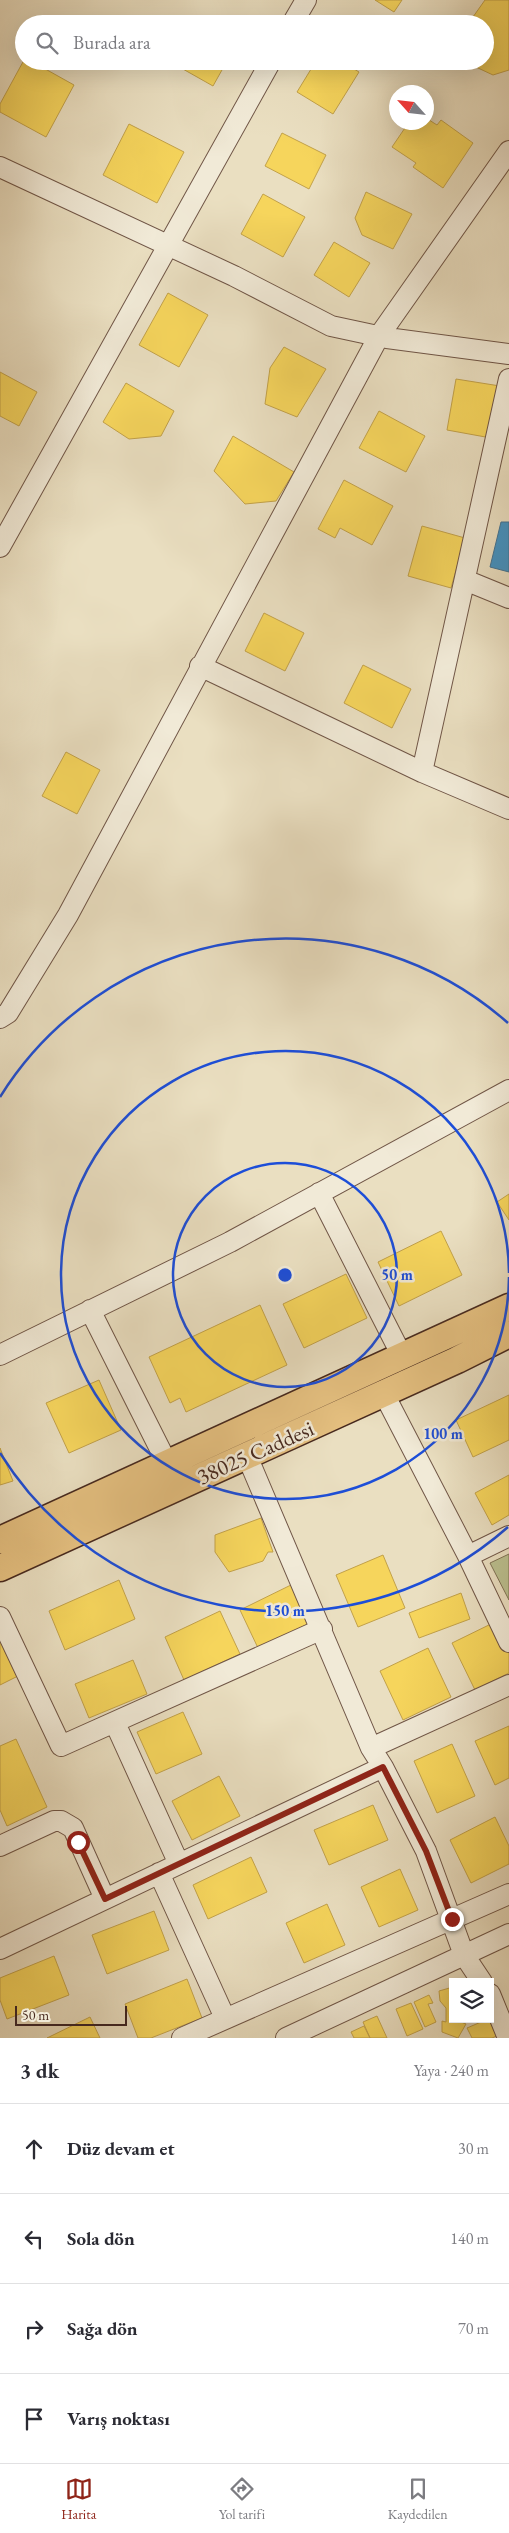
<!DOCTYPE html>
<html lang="tr">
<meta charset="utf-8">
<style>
body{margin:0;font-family:"EB Garamond",serif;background:#f2f2f3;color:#2b2b33}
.controls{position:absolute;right:15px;bottom:15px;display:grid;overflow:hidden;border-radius:0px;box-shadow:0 5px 20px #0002}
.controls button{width:45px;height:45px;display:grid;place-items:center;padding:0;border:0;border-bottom:1px solid #e1e1e2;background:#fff;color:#2b2b33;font:25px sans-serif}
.compass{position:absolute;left:389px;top:85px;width:45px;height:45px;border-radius:50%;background:#fff;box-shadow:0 5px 20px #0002;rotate:297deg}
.scale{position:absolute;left:15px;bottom:12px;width:112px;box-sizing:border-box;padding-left:5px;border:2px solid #47291e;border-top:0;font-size:14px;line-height:18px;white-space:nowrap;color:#47291e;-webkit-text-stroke:4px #f1ead7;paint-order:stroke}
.stop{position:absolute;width:15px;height:15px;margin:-11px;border:4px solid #8f2418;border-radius:50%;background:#fff}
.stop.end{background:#8f2418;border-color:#fff;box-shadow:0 1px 5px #0008}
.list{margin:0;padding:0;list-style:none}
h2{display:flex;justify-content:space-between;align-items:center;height:65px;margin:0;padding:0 20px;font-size:21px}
h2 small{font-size:16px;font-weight:400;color:#7c7c81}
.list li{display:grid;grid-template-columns:32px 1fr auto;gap:15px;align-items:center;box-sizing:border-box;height:90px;padding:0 20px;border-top:1px solid #e1e1e2}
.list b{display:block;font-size:19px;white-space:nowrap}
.list em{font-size:16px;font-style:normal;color:#7c7c81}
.icon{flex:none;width:28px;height:28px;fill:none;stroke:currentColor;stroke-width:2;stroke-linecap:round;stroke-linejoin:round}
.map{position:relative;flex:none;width:509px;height:2038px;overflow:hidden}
.search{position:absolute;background:#fff;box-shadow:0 5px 20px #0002;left:15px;right:15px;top:15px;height:55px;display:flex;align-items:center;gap:12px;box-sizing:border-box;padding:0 18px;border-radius:28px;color:#7c7c81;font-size:19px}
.sheet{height:425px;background:#fff}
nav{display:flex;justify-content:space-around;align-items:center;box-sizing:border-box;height:70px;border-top:1px solid #e1e1e2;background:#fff;font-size:14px;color:#7c7c81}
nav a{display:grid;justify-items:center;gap:2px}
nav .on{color:#8f2418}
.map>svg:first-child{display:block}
.green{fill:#bbc090;stroke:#817457}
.homes{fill:#f6d55c;stroke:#c2a149}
.schools{fill:#4393c3;stroke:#447392}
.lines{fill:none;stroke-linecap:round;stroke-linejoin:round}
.minor-casing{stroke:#705647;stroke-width:22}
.major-casing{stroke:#47291e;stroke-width:29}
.minor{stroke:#f1ead7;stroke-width:20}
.major{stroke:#e5c080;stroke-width:26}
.route{stroke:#8f2418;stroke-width:6}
.ring{fill:none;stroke:#1d4ed8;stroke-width:2.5}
.labels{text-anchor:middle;stroke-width:5;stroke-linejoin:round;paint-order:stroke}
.street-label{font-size:22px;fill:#47291e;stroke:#f1ead7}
.centre{fill:#1d4ed8;stroke:#f1ead7;stroke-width:2.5}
.ring-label{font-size:15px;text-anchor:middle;font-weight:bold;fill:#1d4ed8;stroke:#f1ead7;stroke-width:5;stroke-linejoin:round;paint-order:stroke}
</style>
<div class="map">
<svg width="509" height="2038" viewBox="0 0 509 2038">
<rect width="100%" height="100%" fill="#eadfc1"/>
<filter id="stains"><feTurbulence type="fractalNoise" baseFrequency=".004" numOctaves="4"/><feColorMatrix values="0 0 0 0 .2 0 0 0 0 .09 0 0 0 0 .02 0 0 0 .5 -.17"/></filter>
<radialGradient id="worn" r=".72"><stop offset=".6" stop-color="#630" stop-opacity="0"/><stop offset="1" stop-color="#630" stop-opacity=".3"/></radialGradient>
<!-- green -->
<path class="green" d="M509,1554V1600L490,1563Z"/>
<!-- homes -->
<path class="homes" d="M375,0H402L394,12Z
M485,0H509V70L493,75L463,61H485V24H468Z
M201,17L212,24H197Z
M24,60L31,61L74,85L46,137L0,112V104Z
M176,61H227L213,86L174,64Z
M316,61H341L359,72L333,114L297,92Z
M426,118L437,125L441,120L473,143L443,188L413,167L416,163L392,147L409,122H426Z
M129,124L184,152L157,203L103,175Z
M282,133L326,155L309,189L265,166Z
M366,192L412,214L393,249L362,235L355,218Z
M263,194L305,217L283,257L241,234Z
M334,242L370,263L349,297L314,275Z
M168,293L208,315L179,367L139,345Z
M284,347L326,369L297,417L265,404L270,368Z
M0,372L37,392L19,426L0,416Z
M456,379L500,386L491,438L447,430Z
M126,383L174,411L161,436L129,439L103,422Z
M379,411L425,436L406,472L359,448Z
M233,436L294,472L276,501L245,504L214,471Z
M344,480L393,506L372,545L340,528L335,538L318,529Z
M422,526L465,538L451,588L408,576Z
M264,613L304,633L285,671L245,651Z
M363,665L411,689L392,728L344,703Z
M66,752L100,770L77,814L42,796Z
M509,1194V1220L497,1202Z
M441,1231L462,1275L399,1306L378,1262Z
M346,1274L367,1318L304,1348L283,1304Z
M260,1305L287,1365L186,1412L180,1398L170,1403L149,1357Z
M99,1380L121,1430L69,1453L46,1403Z
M509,1395V1440L473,1457L456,1420Z
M0,1448L13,1481L0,1485Z
M509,1475V1515L492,1525L475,1493Z
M261,1518L273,1552H268L263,1561L229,1572L215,1552V1535Z
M383,1555L405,1608L358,1627L336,1575Z
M119,1580L135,1619L65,1650L49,1611Z
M295,1583L314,1621L258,1648L240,1610Z
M461,1593L470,1619L419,1638L409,1613Z
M220,1611L240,1654L184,1680L165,1637Z
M495,1622L509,1650V1673L475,1690L452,1643Z
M9,1637L26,1672L0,1685V1642Z
M428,1648L451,1697L403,1720L380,1671Z
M133,1660L147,1694L89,1718L75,1684Z
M183,1712L202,1754L156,1774L137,1732Z
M509,1726V1778L495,1785L475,1741Z
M16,1739L47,1807L7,1826L0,1810V1746Z
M452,1744L475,1796L437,1813L414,1761Z
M219,1776L240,1816L192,1840L172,1801Z
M373,1805L388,1840L329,1865L314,1830Z
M495,1817L509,1846V1864L471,1883L450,1840Z
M251,1857L267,1892L208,1919L193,1885Z
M400,1869L418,1910L379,1927L361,1887Z
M327,1904L345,1945L304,1963L286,1923Z
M154,1911L169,1950L107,1974L92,1935Z
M54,1956L69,1995L7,2019L0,2000V1978Z
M187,1979L202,2018L151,2038H138L125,2004Z
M453,1987V2019H463L461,2022L466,2024L458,2038L442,2032V2021L446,2022V2008L440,2001L439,1991Z
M429,1995L433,2003L428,2004L436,2022L425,2027L414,2002Z
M411,2003L423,2029L407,2036L396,2009Z
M377,2016L387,2038H370L363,2022Z
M90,2017L100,2038H47Z
M488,2019L504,2033L492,2038H472L467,2028Z
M364,2026L370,2038H354L351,2032Z"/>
<!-- schools -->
<path class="schools" d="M501,522H509V572L490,567Z"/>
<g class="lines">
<defs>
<path id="minor" d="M292,24L306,0
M0,167L234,276L331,326L387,338L509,354
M0,547L271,61
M465,580L509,598
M200,666L422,772L509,809
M422,772L509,379
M0,1018L8,1013L68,915L379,336L509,151
M319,1193L402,1356
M90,1310L167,1463
M0,1355L230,1242L509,1090
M384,1394L468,1556L509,1642
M247,1456L371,1748L383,1767L426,1851L464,1955L482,1982
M468,1556L509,1536
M0,1617L61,1746L322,1629
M115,1723L179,1864
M371,1748L509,1685
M0,1846L54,1821H61L73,1828L105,1899
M159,1873L225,2018
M0,1949L383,1767
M490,1994L508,2038
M182,2038L509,1894
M286,2038L509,1934"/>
<path id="major" d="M0,1540L509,1307
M0,1568L457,1360L509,1334"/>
</defs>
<!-- minor casing -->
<use href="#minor" class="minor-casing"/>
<!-- major casing -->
<use href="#major" class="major-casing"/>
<!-- minor -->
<use href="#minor" class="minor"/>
<!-- major -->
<use href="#major" class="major"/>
</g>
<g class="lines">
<!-- route -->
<path class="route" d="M78,1842L105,1899L383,1767L426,1851L452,1919"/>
</g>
<!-- distance rings -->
<g class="ring">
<circle cx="285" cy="1275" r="112"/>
<path d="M509 1277A224 224 0 1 1 509 1273"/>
<path d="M508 1527A336 336 0 0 1 0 1453M0 1097A336 336 0 0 1 508 1023"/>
</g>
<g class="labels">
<!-- street labels -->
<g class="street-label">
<text transform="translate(255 1452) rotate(-24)" y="8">38025 Caddesi</text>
</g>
</g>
<circle cx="285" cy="1275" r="8" class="centre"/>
<g class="ring-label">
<text x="397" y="1280">50 m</text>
<text x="443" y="1439">100 m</text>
<text x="285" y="1616">150 m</text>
</g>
<rect width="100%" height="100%" filter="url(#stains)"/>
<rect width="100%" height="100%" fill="url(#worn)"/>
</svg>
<div class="controls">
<button><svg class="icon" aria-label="layers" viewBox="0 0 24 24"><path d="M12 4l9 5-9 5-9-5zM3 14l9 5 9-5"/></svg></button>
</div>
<svg class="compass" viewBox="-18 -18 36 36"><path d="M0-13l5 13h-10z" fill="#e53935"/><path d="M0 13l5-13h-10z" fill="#7c7c81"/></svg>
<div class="scale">50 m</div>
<div class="stop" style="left:78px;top:1842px"></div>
<div class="stop end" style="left:452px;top:1919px"></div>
<div class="search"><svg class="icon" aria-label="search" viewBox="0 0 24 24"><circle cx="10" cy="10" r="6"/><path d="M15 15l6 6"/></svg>Burada ara</div>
</div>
<section class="sheet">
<h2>3 dk<small>Yaya · 240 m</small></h2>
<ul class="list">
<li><svg class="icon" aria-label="ahead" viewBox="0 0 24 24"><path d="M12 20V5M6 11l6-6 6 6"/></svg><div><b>Düz devam et</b></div><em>30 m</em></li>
<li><svg class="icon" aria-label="left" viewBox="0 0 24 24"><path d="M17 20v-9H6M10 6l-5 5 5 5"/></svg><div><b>Sola dön</b></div><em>140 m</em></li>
<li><svg class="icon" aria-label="right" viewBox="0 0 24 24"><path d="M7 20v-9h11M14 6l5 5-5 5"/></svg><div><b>Sağa dön</b></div><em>70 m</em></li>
<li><svg class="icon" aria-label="arrive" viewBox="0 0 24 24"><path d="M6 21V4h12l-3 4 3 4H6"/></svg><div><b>Varış noktası</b></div></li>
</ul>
</section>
<nav>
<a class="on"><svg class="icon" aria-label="map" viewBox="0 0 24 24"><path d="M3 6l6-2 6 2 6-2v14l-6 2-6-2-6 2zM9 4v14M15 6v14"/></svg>Harita</a>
<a><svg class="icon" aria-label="directions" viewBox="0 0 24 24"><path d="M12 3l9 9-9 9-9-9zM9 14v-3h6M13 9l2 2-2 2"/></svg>Yol tarifi</a>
<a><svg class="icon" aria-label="saved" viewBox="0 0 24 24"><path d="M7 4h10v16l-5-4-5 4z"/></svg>Kaydedilen</a>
</nav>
